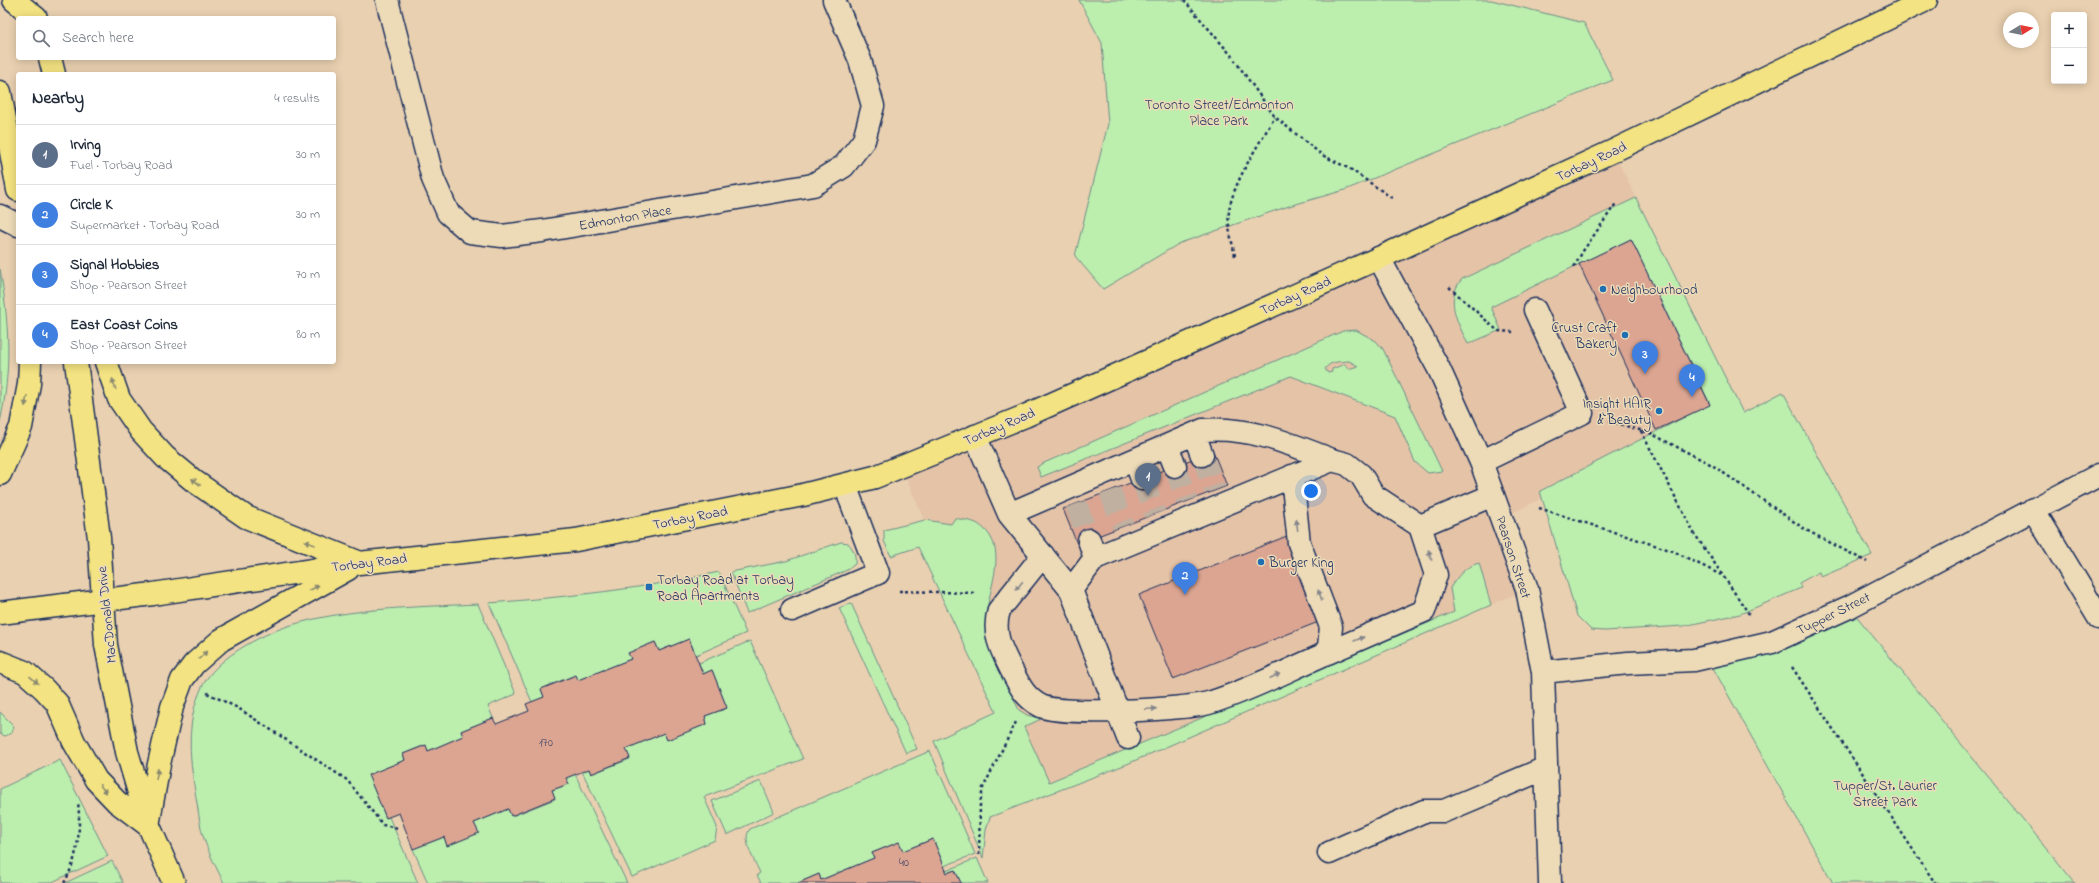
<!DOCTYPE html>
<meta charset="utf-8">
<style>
body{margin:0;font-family:"Indie Flower",sans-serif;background:#f6f6f7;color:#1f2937}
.controls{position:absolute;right:12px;top:12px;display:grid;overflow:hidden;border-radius:4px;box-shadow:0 2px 10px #0003}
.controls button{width:36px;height:36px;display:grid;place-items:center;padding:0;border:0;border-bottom:1px solid #e0e1e3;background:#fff;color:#1f2937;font:20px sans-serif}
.compass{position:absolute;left:2003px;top:12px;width:36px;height:36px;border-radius:50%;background:#fff;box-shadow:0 2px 10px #0003;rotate:80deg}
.you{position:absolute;left:1311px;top:491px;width:14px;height:14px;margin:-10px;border:3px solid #fff;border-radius:50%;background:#1a73e8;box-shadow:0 0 0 6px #1a73e833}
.badge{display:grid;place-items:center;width:26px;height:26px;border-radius:50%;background:#d93025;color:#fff;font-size:13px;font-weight:700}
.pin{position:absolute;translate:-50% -33px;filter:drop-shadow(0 1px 2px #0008)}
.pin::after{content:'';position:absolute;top:21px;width:14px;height:12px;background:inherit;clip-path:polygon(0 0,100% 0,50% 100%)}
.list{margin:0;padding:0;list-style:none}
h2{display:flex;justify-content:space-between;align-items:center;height:52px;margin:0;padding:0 16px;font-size:17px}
h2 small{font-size:13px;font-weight:400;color:#747a83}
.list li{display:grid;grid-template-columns:26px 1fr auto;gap:12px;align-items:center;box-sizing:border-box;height:60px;padding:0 16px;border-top:1px solid #e0e1e3}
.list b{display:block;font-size:15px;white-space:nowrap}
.list p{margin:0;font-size:13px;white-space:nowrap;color:#747a83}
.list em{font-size:13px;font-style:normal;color:#747a83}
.icon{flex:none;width:22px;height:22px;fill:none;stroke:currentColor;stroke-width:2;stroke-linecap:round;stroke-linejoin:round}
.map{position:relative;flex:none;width:2099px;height:883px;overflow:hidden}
.search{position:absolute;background:#fff;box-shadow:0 2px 10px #0003;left:16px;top:16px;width:320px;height:44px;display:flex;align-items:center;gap:10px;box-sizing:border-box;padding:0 14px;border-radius:4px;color:#747a83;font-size:15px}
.panel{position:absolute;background:#fff;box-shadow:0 2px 10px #0003;left:16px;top:72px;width:320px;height:292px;border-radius:4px}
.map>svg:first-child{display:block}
.built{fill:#e5c3a7}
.green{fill:#bceeae;stroke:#6c8e86;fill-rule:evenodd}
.building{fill:#dba592;stroke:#1b2f5e}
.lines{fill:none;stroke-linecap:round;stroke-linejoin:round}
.minor-tunnel{stroke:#c0b0a0;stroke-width:22;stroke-dasharray:22 11;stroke-linecap:butt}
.minor-casing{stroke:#1b2f5e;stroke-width:25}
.major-casing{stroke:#1b2f5e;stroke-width:25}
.path{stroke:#1b2f5e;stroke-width:2.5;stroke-dasharray:3 3;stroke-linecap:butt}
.minor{stroke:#eddbb8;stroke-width:22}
.major{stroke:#f4e382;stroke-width:22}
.oneway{fill:#888970}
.oneway2{fill:#84858b}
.poi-dot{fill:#1f6fb2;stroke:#eddbb8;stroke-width:1.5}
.labels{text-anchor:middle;stroke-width:3;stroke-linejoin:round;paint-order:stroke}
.number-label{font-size:12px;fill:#4b4c6b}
.park-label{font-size:14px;fill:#2b4266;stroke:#eddbb8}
.street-label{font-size:14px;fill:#1b2f5e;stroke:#eddbb8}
.poi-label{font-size:14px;fill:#1b2f5e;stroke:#eddbb8;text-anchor:start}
</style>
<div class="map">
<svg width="2099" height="883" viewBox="0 0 2099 883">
<rect width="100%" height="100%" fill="#e9d0b0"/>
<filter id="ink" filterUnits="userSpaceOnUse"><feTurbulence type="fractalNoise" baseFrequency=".025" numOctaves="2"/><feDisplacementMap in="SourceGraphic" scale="8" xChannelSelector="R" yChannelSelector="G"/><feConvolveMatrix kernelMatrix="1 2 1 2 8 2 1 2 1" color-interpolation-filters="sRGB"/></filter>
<g filter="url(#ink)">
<!-- built -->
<path class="built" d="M1613,151L1737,402L1502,518L1527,589L1127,764L1043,790L901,467Z"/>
<!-- green -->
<path class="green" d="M1079,0H1491L1584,23L1613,80L1345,190L1289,206L1180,243L1103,289L1075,256L1108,124L1102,43Z
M1636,198L1743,413L1783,392L1872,555L1821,577L1819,572L1799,583L1801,588L1740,614L1683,626L1605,631L1591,630L1577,616L1540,491L1710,404L1631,239L1491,307L1501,330L1468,344C1458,323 1444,300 1462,279Z
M0,269C9,321 12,370 0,422Z
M1356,330L1376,341L1383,349L1442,471L1428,473L1415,462L1395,416L1291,376L1041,477L1037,467L1044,463L1343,331ZM1349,361L1358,366L1348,369L1345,364L1332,369V372L1328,373L1325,369C1330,361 1339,362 1349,361Z
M955,518C962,520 971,520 978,524C1016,549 981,598 986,631C991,658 1008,685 1019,710L1027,715L1041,719L1024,727L1049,782L1454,612L1450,588C1458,576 1464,567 1479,563L1491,605L1127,764L990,817L986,830L983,858L934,741L996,712L918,547L891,556L884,541V530L925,520L951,524Z
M841,542L848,543C854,550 856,555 855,564L847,570L747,613L731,572L786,561Z
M719,572L746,633L696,655L689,639L659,651L655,642L629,653L631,659L578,680L575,675L541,689L544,697L532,702L489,603C566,597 643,589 719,572Z
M851,603L917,749L906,753L839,608Z
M478,604L516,694L488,706L493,718L461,731L463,736L428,751L425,745L403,754L405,760L369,775L386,818L389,817L418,883H224C217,869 209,854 204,839C200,828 199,815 197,803C190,763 184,723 203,685C216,660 252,640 277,630C334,608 417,607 478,604Z
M1849,607L2075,883H1833L1707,657Z
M750,641L803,759L704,797L717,827L715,840L632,877L582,771L589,769L591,774L630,759L626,749L664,733L667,739L707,724L705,716L727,708L712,670L703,674L699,663Z
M0,712L14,726L12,733L5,736L0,734Z
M930,751L975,854L944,866L933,839L903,851L899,842L872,853L874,858L821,880L819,874L798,883H761L757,875L760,873C755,861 741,840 750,829Z
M60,760L108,856L50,883H0V789Z
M575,774L627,883H428L413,849L444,837L447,845L478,833L474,823L508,809L512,816L555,799L552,790L569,784L566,778Z
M761,781L774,812L727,835L712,801Z
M977,858L988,883H961L955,870L947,873L946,871Z
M112,861L123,883H65Z"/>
<!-- building -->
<path class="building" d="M1631,239L1710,405L1656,430L1579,264Z
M1213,451L1227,486L1077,544L1063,509Z
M1287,536L1321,621L1173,679L1139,595Z
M689,639L703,674L712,670L727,708L705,716L707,724L667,740L664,733L626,749L630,758L591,774L589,769L566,778L569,784L552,790L555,798L511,816L508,809L474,823L479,833L447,846L444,837L413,849L399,813L386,818L368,775L405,760L403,754L426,745L428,751L463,736L461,731L493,718L496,724L529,711L526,704L544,697L541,689L576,675L578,680L631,659L628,653L655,642L659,651Z
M933,839L947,873L955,870L961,883H798L819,874L821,880L874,858L872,853L899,842L903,851Z"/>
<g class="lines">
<!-- minor-tunnel -->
<path class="minor-tunnel" d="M1202,455L1215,490
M1175,466L1187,501
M1142,479L1155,514
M1110,491L1123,526
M1076,504L1089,540"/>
<defs>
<path id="minor" d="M387,0L433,179L448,213L470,232L502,236L542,231L813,185L844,166L864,140L873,106L860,60L834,0
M0,216L18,225
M1379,258L1439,369L1481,462L1527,589L1543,672L1550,883
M1194,434L1202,455
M975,436L1009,514L1071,590L1128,738
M1167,446L1175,466
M1135,460L1142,479
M1481,462L1582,413L1535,310
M2033,509L2099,618
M1009,514L1203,430C1250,426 1290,444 1332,460
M1089,540L1095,558
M1043,555L999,610C992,633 1001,649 1011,669C1019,685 1025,698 1041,706C1060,716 1189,710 1212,702C1250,690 1286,671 1323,655L1329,647L1331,627L1299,543L1292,476
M1071,590L1095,558L1332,460L1347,464L1361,475L1373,495L1420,526L1493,495
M792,610L878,573L845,485
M1323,655L1424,611L1436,575L1420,526
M1543,672L1628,663L1694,660L1772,642L1849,607L2099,475
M1329,853L1424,811H1444L1546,768"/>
<path id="major" d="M14,0L36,18
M50,58L54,74
M0,92L18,190
M76,362L99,538L106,645L127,752L149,826L174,883
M106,362L119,399L141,431L165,457L194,481L246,517L358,562
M0,474L21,427L29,384L30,362
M0,613L153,594L359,563L576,540L803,495L875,477L1025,416L1379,258L1613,151L1926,0
M0,662L25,672L44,689L57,703L74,742L96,780L117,802L149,826
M149,820L159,764L172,707L182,680L194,664L221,640L348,569"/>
</defs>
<!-- minor casing -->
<use href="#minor" class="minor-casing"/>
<!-- major casing -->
<use href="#major" class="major-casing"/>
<!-- path -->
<path class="path" d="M1184,0L1231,55L1275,117L1322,155L1350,169L1392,198
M1235,256C1232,241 1227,226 1229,211C1233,182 1260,142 1275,117
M1574,267L1583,251L1617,202
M1449,287L1498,331L1514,332
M1609,421L1650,433L1712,465L1806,530L1867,562
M1641,431L1694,533L1749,614
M1539,508L1673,551L1721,575
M899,591L976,593
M1792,667L1935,883
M207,693L238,708L347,780L383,825L398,828
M979,855L980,804L983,788L1016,722
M64,883C78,860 81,828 78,802"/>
<!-- minor -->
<use href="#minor" class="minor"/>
<!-- major -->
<use href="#major" class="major"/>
</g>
<!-- one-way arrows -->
<defs><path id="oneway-solid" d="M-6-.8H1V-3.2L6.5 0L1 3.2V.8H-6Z"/></defs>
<g class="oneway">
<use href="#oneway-solid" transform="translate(114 384) rotate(-109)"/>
<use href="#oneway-solid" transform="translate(26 401) rotate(100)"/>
<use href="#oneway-solid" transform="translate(196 482) rotate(-143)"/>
<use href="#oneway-solid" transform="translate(310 543) rotate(-158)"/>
<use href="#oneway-solid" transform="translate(314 588) rotate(-29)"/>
<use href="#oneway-solid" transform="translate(203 655) rotate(-44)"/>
<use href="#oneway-solid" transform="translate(34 680) rotate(41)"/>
<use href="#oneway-solid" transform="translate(157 774) rotate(-80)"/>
<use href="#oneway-solid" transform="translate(103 789) rotate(51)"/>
</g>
<g class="oneway2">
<use href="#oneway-solid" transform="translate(1297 525) rotate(-97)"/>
<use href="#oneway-solid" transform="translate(1430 555) rotate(-108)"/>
<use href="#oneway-solid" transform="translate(1019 586) rotate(129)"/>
<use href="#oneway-solid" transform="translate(1320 595) rotate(-111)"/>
<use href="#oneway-solid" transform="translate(1359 639) rotate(-23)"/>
<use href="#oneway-solid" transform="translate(1275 676) rotate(-24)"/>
<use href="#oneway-solid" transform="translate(1151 709) rotate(-2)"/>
</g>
</g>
<!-- markers -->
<g class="poi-dot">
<circle cx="1603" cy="289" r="4"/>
<circle cx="1625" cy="335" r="4"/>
<circle cx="1659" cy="411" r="4"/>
<circle cx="1261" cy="562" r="4"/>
<rect x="645" y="583" width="8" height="8" rx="2"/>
</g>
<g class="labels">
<!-- number labels -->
<g class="number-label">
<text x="546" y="746">170</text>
<text x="904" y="866">40</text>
</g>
<!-- park labels -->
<g class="park-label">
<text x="1219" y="109">Toronto Street/Edmonton<tspan x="1219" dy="16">Place Park</tspan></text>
<text x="1885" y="790">Tupper/St. Laurier<tspan x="1885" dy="16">Street Park</tspan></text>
</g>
<!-- street labels -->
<g class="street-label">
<text transform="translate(1591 161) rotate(-25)" y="5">Torbay Road</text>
<text transform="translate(625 217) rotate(-10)" y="5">Edmonton Place</text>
<text transform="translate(1295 295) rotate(-24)" y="5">Torbay Road</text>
<text transform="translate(999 426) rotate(-23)" y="5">Torbay Road</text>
<text transform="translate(690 517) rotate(-11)" y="5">Torbay Road</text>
<text transform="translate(1514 557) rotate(72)" y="5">Pearson Street</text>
<text transform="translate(369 562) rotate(-7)" y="5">Torbay Road</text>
<text transform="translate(1833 613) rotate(-26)" y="5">Tupper Street</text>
<text transform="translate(106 615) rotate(-96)" y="5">MacDonald Drive</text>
</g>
<!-- poi labels -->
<g class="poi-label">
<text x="1611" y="294">Neighbourhood</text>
<text x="1617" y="332" text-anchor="end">Crust Craft<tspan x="1617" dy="16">Bakery</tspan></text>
<text x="1651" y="408" text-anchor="end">Insight HAIR<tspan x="1651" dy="16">&amp; Beauty</tspan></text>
<text x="1269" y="567">Burger King</text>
<text x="657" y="584">Torbay Road at Torbay<tspan x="657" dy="16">Road Apartments</tspan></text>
</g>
</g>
</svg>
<div class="controls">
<button>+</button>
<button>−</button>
</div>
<svg class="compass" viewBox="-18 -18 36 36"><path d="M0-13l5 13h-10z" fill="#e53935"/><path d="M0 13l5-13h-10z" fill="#747a83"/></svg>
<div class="you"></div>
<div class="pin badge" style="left:1148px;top:496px;background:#5c6f8a">1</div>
<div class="pin badge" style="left:1185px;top:595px;background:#3f7fe0">2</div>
<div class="pin badge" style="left:1645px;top:374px;background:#3f7fe0">3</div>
<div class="pin badge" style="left:1692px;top:397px;background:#3f7fe0">4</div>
<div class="search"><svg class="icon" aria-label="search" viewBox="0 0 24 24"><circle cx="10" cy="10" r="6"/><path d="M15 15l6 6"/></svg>Search here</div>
<section class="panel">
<h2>Nearby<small>4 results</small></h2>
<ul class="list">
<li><span class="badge" style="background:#5c6f8a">1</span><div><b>Irving</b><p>Fuel · Torbay Road</p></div><em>30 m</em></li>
<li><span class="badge" style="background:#3f7fe0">2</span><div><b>Circle K</b><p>Supermarket · Torbay Road</p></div><em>30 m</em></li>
<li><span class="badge" style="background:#3f7fe0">3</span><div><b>Signal Hobbies</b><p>Shop · Pearson Street</p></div><em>70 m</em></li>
<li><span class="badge" style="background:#3f7fe0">4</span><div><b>East Coast Coins</b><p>Shop · Pearson Street</p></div><em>80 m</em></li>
</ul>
</section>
</div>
